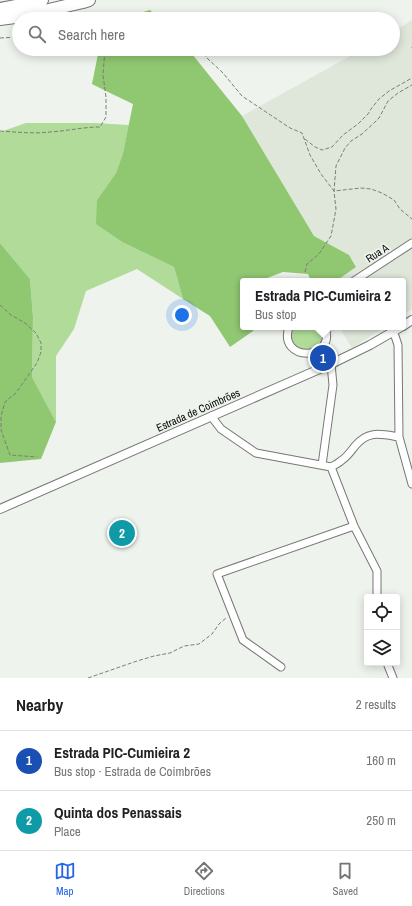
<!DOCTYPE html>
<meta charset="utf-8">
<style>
body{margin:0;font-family:"Archivo Narrow",sans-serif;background:#f2f2f2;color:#202124}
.controls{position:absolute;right:12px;bottom:12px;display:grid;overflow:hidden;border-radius:4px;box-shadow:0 2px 10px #0003}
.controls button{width:36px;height:36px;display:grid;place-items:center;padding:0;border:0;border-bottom:1px solid #e0e0e0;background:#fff;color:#202124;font:20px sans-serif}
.you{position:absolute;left:182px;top:315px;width:14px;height:14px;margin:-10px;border:3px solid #fff;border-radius:50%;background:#1a73e8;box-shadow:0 0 0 6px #1a73e833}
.badge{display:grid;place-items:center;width:26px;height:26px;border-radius:50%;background:#2563eb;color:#fff;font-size:13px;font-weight:700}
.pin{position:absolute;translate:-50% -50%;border:2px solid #fff;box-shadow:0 1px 4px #0006}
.popup{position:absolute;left:240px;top:278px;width:166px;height:52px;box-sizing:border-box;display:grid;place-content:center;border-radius:4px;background:#fff;filter:drop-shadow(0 1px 3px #0005);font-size:13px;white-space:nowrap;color:#757577}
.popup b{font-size:15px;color:#202124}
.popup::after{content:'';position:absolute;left:50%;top:100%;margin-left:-8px;border:8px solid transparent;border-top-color:#fff}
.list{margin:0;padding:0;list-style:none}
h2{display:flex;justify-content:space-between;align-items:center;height:52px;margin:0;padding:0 16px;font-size:17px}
h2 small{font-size:13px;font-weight:400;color:#757577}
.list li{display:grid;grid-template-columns:26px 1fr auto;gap:12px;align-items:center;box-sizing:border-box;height:60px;padding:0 16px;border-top:1px solid #e0e0e0}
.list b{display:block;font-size:15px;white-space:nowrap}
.list p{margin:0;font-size:13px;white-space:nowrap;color:#757577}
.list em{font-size:13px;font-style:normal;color:#757577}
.icon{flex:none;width:22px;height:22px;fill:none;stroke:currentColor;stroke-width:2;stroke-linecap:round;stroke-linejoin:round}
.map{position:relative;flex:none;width:412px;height:678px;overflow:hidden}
.search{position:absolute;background:#fff;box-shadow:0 2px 10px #0003;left:12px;right:12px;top:12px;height:44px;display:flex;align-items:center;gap:10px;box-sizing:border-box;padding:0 14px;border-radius:22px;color:#757577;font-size:15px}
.sheet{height:172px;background:#fff}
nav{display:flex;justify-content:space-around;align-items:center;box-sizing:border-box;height:56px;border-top:1px solid #e0e0e0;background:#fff;font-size:11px;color:#757577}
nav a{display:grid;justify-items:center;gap:2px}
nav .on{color:#2563eb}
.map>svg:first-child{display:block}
.built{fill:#dfe7db}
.green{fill:#b0db99}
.forest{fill:#90c771}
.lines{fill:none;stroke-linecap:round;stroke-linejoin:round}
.minor-casing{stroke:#757873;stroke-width:9}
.tertiary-casing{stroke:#757873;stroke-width:10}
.motorway-casing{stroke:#757873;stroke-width:14}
.path{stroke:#7b7e7a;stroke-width:1;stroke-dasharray:4 2;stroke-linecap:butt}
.minor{stroke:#fff;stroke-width:7}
.tertiary{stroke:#fff;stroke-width:8}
.motorway{stroke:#fff;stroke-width:12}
.labels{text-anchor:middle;stroke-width:3.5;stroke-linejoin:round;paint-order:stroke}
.street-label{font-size:11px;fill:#0a0c0a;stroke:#eff3ed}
</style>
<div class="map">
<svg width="412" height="678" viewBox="0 0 412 678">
<rect width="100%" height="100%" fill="#eff3ed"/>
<!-- built -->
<path class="built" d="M412,20V309L403,315V281H336L356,266L349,255L314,236L242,116L363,49H393V32Z
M339,327H385L352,348Z"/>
<!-- green -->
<path class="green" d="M26,123H95L129,125L123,153L116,173L97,200L124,243L174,267L183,299L137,269L86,291L74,329L56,356V422L32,377L33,317L30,279L0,243V132Z
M293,327H322C322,330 324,334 323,337C322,359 283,351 293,327Z"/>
<!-- forest -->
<path class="forest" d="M150,10L159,19H118Z
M99,49H188L242,116L314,236L349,255L356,267L336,281H311L308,274L283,272L259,281H243V327H254L253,331L230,347L210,316L183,299L174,267L124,243L96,224L97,200L116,173L123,153L133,104L108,92L92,84Z
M0,243L30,279L33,317L32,377L56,422L41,459L0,463Z"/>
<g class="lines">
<defs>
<path id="minor" d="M354,281L412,243
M289,327C277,362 337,362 325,327
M392,333L395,336L398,345L399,437L412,484
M211,416L221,429L256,453L331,467C335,465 339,463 342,460C347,457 351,451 355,446C368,430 381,434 399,437
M322,465L333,385L331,364
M331,467L354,526L377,571V597
M387,663L393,678
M281,667L243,640L217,574L354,526"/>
<path id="tertiary" d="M403,326L412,320
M0,509L331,364L370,345L401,327"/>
<path id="motorway" d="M0,9L21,5L42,0
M0,19L23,16L83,2L89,0"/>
</defs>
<!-- minor casing -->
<use href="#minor" class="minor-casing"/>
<!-- tertiary casing -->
<use href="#tertiary" class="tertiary-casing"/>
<!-- motorway casing -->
<use href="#motorway" class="motorway-casing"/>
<!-- path -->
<path class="path" d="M153,19L159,18L160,19
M0,38L19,37
M412,47V48
M199,49L207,58L223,73L242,96L290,128L302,133L310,155L321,174L334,191L361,188L371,189L382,193L394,200L400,209L412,219
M0,131C17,132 34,134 50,132C67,131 83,127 100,127L106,117V97L103,75L105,49
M305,139L315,147L322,150L332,147L343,135L358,124L368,114L371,109L379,99L389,91L412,78
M305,272L307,264L319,254L331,236L334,220L336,209L334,191L336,166L345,148L351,141L362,134L375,122L379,118L388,101L398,93L412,85
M0,305L11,315L25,323L36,333L41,343V352L37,363L16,393L5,402L1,416V430L10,455L37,457
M88,678L137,661L154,656L170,653L184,646L199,644L212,634L219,624L226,618"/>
<!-- minor -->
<use href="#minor" class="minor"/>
<!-- tertiary -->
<use href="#tertiary" class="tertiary"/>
<!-- motorway -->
<use href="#motorway" class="motorway"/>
</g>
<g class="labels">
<!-- street labels -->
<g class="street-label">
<text transform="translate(377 253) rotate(-33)" y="4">Rua A</text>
<text transform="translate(198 410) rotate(-24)" y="4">Estrada de Coimbrões</text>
</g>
</g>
</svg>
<div class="controls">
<button><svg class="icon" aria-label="locate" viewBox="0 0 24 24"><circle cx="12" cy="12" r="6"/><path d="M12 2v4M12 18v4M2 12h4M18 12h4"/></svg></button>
<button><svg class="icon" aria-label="layers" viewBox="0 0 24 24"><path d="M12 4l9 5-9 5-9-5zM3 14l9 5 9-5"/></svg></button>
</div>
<div class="you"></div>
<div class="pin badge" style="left:323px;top:358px;background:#1a4fb4">1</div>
<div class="popup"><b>Estrada PIC-Cumieira 2</b>Bus stop</div>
<div class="pin badge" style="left:122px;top:533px;background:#0f9aa8">2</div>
<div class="search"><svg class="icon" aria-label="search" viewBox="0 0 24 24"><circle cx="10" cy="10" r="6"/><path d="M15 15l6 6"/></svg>Search here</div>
</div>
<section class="sheet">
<h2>Nearby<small>2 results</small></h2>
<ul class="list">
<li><span class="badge" style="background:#1a4fb4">1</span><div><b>Estrada PIC-Cumieira 2</b><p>Bus stop · Estrada de Coimbrões</p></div><em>160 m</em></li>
<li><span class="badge" style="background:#0f9aa8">2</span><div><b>Quinta dos Penassais</b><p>Place</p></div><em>250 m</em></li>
</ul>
</section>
<nav>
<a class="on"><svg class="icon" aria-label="map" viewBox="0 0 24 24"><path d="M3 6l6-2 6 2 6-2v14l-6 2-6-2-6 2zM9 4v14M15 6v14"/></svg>Map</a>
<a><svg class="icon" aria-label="directions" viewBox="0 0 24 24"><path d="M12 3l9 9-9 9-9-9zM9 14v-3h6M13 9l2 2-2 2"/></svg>Directions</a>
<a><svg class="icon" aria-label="saved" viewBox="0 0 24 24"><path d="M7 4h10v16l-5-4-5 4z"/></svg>Saved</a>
</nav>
